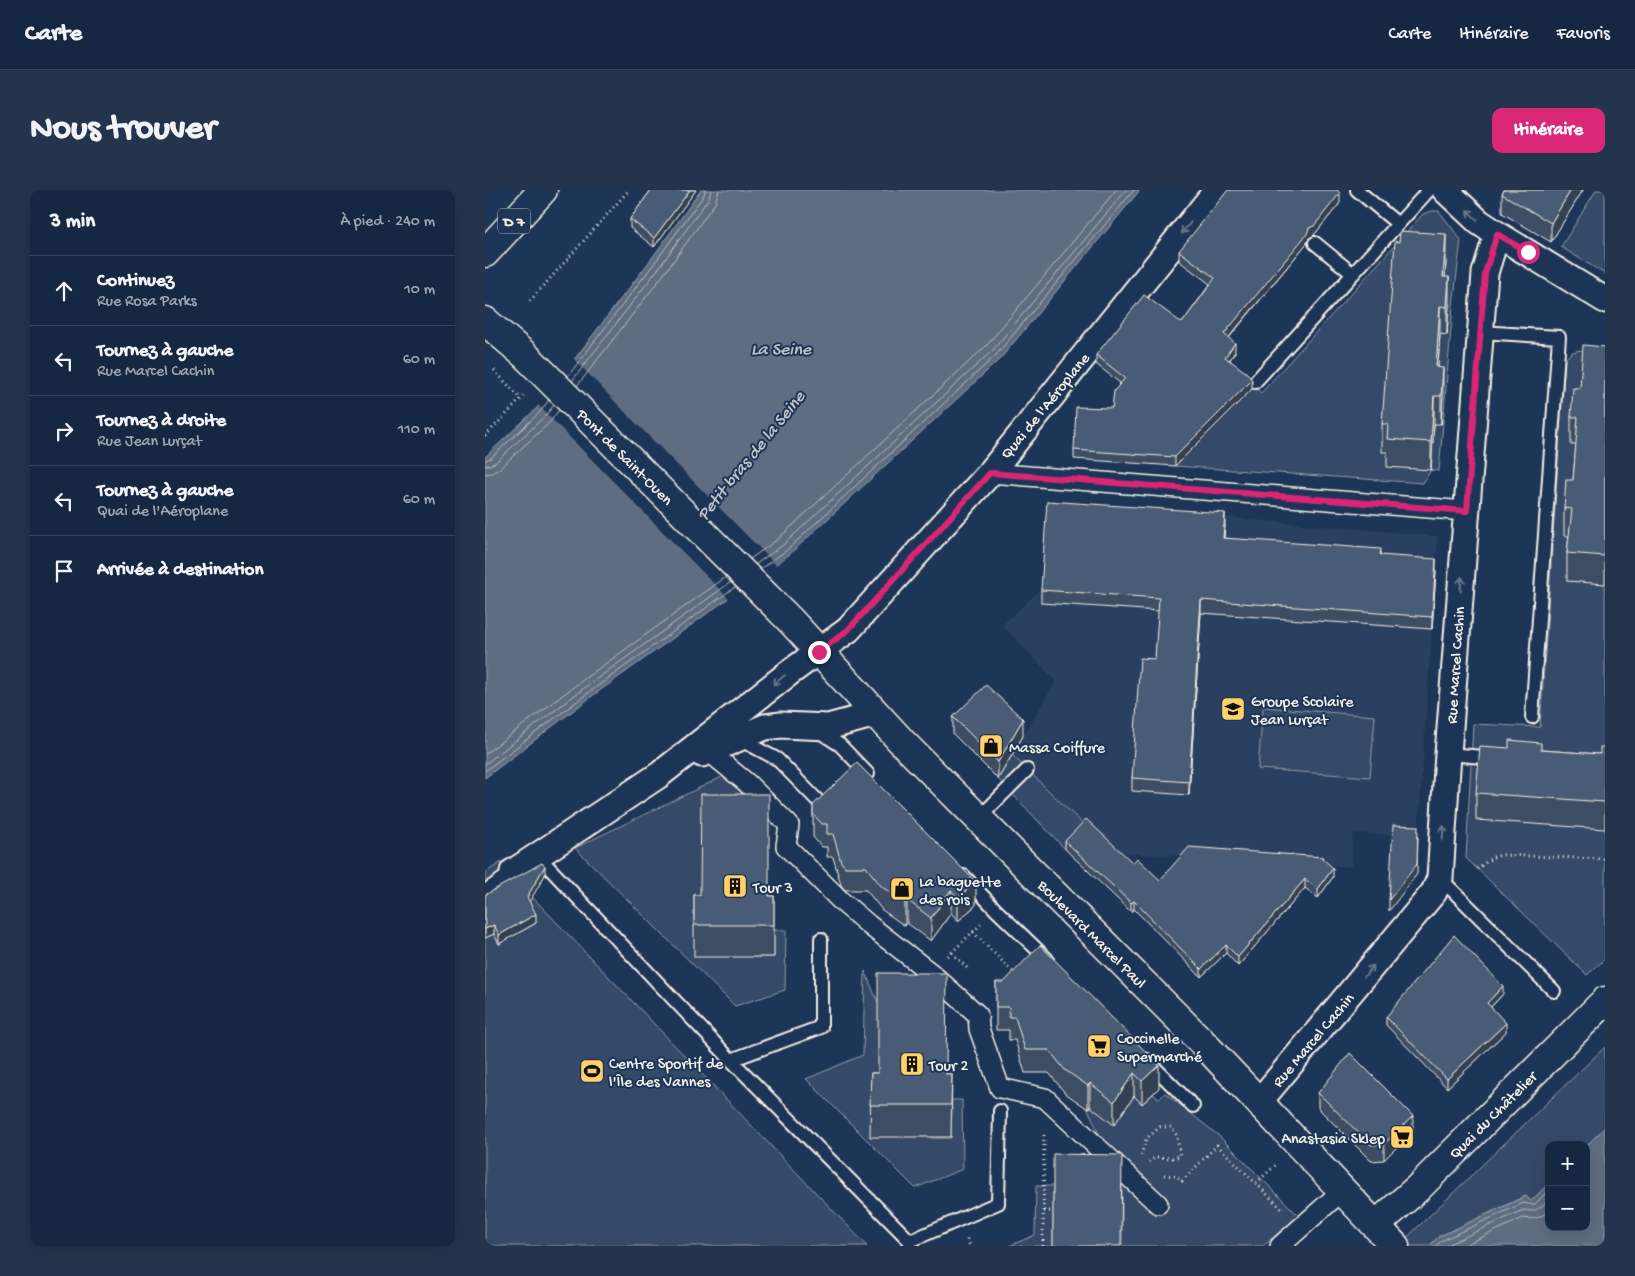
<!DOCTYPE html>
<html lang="fr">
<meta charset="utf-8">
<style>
body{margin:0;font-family:"Gochi Hand",sans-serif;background:#23344c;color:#f1f3f6}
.controls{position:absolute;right:15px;bottom:15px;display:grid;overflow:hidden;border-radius:10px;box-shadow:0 5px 20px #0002}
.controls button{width:45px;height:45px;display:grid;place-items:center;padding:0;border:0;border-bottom:1px solid #35445a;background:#162841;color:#f1f3f6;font:25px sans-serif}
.stop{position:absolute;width:15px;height:15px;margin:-11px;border:4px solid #db2777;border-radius:50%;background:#fff}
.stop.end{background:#db2777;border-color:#fff;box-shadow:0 1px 5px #0008}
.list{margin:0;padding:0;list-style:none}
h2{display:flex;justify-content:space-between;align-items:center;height:65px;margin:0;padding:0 20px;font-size:21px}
h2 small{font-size:16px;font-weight:400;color:#9ea6b1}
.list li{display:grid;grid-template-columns:32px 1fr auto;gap:15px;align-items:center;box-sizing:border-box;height:70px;padding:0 20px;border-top:1px solid #35445a}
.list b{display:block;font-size:19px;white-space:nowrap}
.list p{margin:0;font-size:16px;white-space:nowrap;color:#9ea6b1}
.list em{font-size:16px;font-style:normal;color:#9ea6b1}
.icon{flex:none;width:28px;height:28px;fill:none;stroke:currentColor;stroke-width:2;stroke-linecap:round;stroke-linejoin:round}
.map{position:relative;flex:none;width:1120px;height:1056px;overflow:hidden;border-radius:10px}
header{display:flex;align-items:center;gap:30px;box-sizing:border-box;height:70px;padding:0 25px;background:#162841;border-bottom:1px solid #35445a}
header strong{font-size:24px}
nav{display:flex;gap:28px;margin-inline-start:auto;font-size:18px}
.intro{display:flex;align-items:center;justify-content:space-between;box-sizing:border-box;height:120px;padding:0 30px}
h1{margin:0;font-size:35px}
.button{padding:12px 22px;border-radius:10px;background:#db2777;color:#fff;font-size:18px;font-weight:700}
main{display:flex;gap:30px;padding:0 30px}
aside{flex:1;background:#162841;border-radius:10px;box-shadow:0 5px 20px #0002}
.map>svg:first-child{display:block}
.built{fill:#2a4060}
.green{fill:#354a67;stroke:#949ea8}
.water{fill:#5e6d82;stroke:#9aa2ab}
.pier{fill:#1d3557}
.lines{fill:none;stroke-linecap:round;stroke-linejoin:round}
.shore{stroke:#b8bcbf;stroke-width:1}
.service-casing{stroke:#f4f1e8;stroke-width:16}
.pedestrian-casing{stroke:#f4f1e8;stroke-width:22}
.minor-casing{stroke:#f4f1e8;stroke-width:29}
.tertiary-casing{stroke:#f4f1e8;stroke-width:31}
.secondary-casing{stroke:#f4f1e8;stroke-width:31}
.primary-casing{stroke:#f4f1e8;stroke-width:31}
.path{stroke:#f4f1e8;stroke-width:3;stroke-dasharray:1 4;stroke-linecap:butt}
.service{stroke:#1d3557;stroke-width:12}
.pedestrian{stroke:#1d3557;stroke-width:19}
.minor{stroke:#1d3557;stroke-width:25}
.tertiary{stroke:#1d3557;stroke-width:28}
.secondary{stroke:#1d3557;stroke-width:28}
.primary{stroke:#1d3557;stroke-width:28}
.wall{fill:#3e4e64;stroke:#f4f1e8}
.shaded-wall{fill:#324051;stroke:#f4f1e8}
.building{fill:#485b74;stroke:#f4f1e8}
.oneway{stroke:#68778a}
.route{stroke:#db2777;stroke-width:6}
.labels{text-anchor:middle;stroke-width:4;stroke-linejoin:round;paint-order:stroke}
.shield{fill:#1d3557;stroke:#b4b9bc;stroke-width:1}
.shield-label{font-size:15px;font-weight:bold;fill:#f4f1e8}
.street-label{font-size:16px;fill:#f4f1e8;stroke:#1d3557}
.poi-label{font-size:16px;fill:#f4f1e8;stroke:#1d3557;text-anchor:start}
.water-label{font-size:18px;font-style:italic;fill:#c0c3c4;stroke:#1d3557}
</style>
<header>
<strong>Carte</strong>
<nav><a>Carte</a><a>Itinéraire</a><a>Favoris</a></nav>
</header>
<div class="intro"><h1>Nous trouver</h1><a class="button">Itinéraire</a></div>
<main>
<aside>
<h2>3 min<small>À pied · 240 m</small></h2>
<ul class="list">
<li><svg class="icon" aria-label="ahead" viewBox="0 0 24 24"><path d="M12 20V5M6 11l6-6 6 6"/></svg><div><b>Continuez</b><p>Rue Rosa Parks</p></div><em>10 m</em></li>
<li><svg class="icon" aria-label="left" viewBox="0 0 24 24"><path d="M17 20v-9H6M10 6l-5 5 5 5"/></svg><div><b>Tournez à gauche</b><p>Rue Marcel Cachin</p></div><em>60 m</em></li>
<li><svg class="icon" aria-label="right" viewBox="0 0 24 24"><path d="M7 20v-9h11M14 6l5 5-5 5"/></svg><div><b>Tournez à droite</b><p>Rue Jean Lurçat</p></div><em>110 m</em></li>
<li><svg class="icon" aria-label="left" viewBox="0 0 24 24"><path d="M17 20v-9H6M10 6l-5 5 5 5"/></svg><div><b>Tournez à gauche</b><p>Quai de l'Aéroplane</p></div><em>60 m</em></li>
<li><svg class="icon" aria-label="arrive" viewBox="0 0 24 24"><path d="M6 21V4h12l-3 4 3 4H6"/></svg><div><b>Arrivée à destination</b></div></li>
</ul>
</aside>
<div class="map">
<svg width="1120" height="1056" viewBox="0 0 1120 1056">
<rect width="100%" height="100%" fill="#1d3557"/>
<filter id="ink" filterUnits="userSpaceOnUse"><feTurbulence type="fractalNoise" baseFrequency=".02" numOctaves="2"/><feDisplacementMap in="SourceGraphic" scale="10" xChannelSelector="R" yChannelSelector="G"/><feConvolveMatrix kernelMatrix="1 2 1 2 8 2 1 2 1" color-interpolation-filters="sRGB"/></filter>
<g filter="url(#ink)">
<!-- built -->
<path class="built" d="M701,324L953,346L933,646L868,643L866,677L704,666L628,663L527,565L571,491L517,435L557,398Z"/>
<!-- green -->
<path class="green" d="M1111,0H1120V84L1076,57Z
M947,21H954L976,50L968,115L954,281L946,280L938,293L690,276L769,197L776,203L938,24Z
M1094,160L1108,163L1120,169V769L1102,785L981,668L988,534L1055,537L1080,169L1086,163Z
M778,517L890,526L885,587L773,579Z
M527,565L601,637L580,659L513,589Z
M241,585L284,636L269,767H289V740H301L300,800L250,816L90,658Z
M21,669L32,691L382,1056H0V683Z
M380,781L446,941V948H466L467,917L461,910H477L478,979L430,998L321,889L378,865Z
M1120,857V937L1101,956L1064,955V993L1046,1011L1040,1006L953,1047L944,1056H913Z
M646,903L657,914L668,904L674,909L680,903L733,945L814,1026L778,1056H637V997L603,919L605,916Z
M551,996H568V1056H524L550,1045Z"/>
<!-- water -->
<path class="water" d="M216,0H655L516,168L305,364L106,507L0,588V267L52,218L164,72Z
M1120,937V1056H944L953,1047L1041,1006L1046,1011L1064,993V1037H1101V956Z"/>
<!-- pier -->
<path class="pier" d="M88,168L140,222L292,376L245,410L52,214Z"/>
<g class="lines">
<!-- shore -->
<path class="shore" d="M83,186L168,75L219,5L220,0
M87,191L173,79L224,8L226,0
M92,196L179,84L230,13L234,0
M0,270L6,268L55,222L64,210
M0,276L10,273L60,226L69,215
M0,284L7,283L14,279L65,232L74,220
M265,369L293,349L502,155L631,0
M271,374L298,355L508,160L641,0
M275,379L302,360L512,164L649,0
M0,564L95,492L241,387
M0,574L99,498L246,392
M0,581L103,503L250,397
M951,1056L956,1051L1038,1013L1049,1015L1064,1000
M960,1056L1038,1020C1051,1023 1055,1018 1064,1009
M978,1056L1038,1028C1049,1030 1056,1028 1064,1020"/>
<defs>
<path id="service" d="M872,0L913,34
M830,53L868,84
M995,142L1074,147L1047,527
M770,192L944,0
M332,540L355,555L383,584
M252,548L292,569L334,612
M963,564L1010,568
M493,629L542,580
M53,666L246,870L425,1051L513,1013L515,921
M479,686L511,720L562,769
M955,688L1069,801
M0,701L28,682
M246,870L336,837V749
M662,870L708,916"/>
<path id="pedestrian" d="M505,283L981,321
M223,561L262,593L304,635L301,656L356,711L384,735L446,783L493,825L494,839L515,898L560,908L673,1014
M795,1056L858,1000"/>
<path id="minor" d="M1012,44L1120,110
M217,564L280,537L296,535L343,537L391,524
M28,682L174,585L304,483L363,440L505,283L732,0
M774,912L949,702L955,688L963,564L1000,83L1012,44L994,32L960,0"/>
<path id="tertiary" d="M891,1035L933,998L1120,811"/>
<path id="secondary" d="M0,131L40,165L306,431L418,553L717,852L910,1056"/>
<path id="primary" d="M0,63L58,0"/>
</defs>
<!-- service casing -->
<use href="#service" class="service-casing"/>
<!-- pedestrian casing -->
<use href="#pedestrian" class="pedestrian-casing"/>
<!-- minor casing -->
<use href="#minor" class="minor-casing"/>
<!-- tertiary casing -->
<use href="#tertiary" class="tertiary-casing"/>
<!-- secondary casing -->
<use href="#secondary" class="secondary-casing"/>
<!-- primary casing -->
<use href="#primary" class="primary-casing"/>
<!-- path -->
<path class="path" d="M45,111L144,0
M9,180L36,209
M0,246L39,206
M992,679L1008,667L1018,665L1120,669
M488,742L530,784
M467,763L482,778
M463,766L496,734
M656,965L661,949L675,937H687L692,946L695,966L687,968L671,967L664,972
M679,985L692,986L697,991L732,955L798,1020
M771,993L793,973
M559,1021H568
M482,1049L485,1056
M558,1056L559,943"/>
<!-- service -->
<use href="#service" class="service"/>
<!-- pedestrian -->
<use href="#pedestrian" class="pedestrian"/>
<!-- minor -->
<use href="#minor" class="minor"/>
<!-- tertiary -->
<use href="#tertiary" class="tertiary"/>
<!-- secondary -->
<use href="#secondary" class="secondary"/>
<!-- primary -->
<use href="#primary" class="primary"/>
</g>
<!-- wall -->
<path class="wall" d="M166,0H211L169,57L145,38V29Z
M1019,0H1098L1066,52L1017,23V4Z
M855,13L829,45L824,48L822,53L744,148L750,162L745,170L767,199L690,276L589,269V260L627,218L635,193L611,174V165L697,133L725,94L694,71V61Z
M961,72L960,87L964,115L962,145L955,144L953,177L958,205L956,234H949L946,280L902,277V262H897V234Z
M1120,157V394L1082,391V363L1084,346H1079V318L1088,290L1091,255H1086V227L1095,198Z
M740,336L739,348L896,365L951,382L947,439L716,423L704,605L647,601V588L670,469L674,421L556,413V400Z
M468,527L538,546L513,589L468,544Z
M1120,557V639L991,630V603L1056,560L1115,564Z
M328,615L491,715L473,731L466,723L446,751L422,733L420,736L397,720L381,700H360L356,695L348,667H342V657H337L328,647Z
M580,651L648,673L675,690L838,670L848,687L833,708L820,698L753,776L741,763L716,787L649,719L646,722L580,659Z
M60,685L44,711L51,733L14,754L9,744L0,748V705Z
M209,705L289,706V767H209Z
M511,792L674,898L657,914L649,906L629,935L605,916L603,919L580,903L564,883H540L530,850H524V840H511Z
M1018,804L1006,817L1021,842L962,898L901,835V827Z
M386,883L467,884L466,947H385Z
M833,903L928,941L899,970L886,971L833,918Z"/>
<!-- shaded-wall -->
<path class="shaded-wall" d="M205,0H211L169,57V48Z
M1086,0H1098L1066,52V33Z
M855,3V13L829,45L824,48L822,53L739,153V144L824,38Z
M961,44V72L958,115V87Z
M964,87V115L962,145V117Z
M955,116V144L951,205V177Z
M750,153V162L740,176V167Z
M958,178V205L956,234V206Z
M767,190V199L690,276V267Z
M949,206V234L946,280V252Z
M740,323V336L738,361V348Z
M951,369V382L947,439V427Z
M716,410V423L704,605V592Z
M538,529V546L513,589V572Z
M933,646L932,684L904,721V710Z
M60,676V685L42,716V707Z
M848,678V687L833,708V699Z
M820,689V698L753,776V767Z
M491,692V715L473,731V708Z
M466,700V723L446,751V728Z
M422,710V733L420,736V713Z
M649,711V719L646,722V713Z
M51,724V733L14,754V745Z
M9,735V744L0,748V739Z
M741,755V763L716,787V779Z
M1018,796V804L1002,821V813Z
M1021,833V842L962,898V889Z
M674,875V898L657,914V891Z
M649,883V906L629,935V912Z
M605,893V916L603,919V896Z
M928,926V941L899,970V954Z"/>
<!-- building -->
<path class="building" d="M166,0H205L169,48L145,29Z
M743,0H852L855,3L829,36L824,38L822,44L739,144L750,153L740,167L762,183L767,190L690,267L589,260L591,217L627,218L629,201L640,188L611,165L659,105L697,133L730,88L694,61Z
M1019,0H1086L1066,33L1017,4Z
M915,41L961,44L958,87H964L962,117L955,116L951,177L958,178L956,206H949L946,252L902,249L903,234H897L910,51L914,52Z
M1098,155L1120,157V366L1082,363L1087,319L1079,318L1081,290H1088L1093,227H1086L1088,198H1095Z
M562,311L740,323L738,348L896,359L895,365L951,369L947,427L716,410L704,592L647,588L655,468L670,469L674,408L556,400Z
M501,495L538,529L513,572L468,527Z
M1024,550L1056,553V560L1115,564V557H1120V612L991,603L995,556L1024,558Z
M372,573L491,692L473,708L466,700L446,728L422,710L420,713L397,697L381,677H360L356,672L348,644H342V634H337L328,624V615Z
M216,604H284V706H289V735H209V705H215Z
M601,629L648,673L652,668L675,690L704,657L838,667L837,668L848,678L833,699L820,689L753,767L741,755L716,779L649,711L646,713L580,651Z
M908,635L933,636L932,674L904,710Z
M57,673L60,676L42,707L51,724L14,745L9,735L0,739V705Z
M969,745L1018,796L1002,813L1021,833L962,889L901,827Z
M555,755L674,875L657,891L649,883L629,912L605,893L603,896L580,880L564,860H540L530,827H524V817H511V792H519Z
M393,783H462L461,884H467L466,915H385L386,883H393Z
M865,863L928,926L899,954L886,955L833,903Z
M568,964L637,965L636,1056H568Z"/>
<!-- one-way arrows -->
<defs><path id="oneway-shaft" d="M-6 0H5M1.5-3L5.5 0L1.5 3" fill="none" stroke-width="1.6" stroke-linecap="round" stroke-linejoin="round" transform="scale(1.25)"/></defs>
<g class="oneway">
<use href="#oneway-shaft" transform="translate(987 25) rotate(-137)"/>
<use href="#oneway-shaft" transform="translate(701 38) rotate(129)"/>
<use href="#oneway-shaft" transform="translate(976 394) rotate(-86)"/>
<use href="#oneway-shaft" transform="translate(294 490) rotate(141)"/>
<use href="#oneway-shaft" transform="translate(958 643) rotate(-87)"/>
<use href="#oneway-shaft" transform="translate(884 781) rotate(-50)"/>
</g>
</g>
<g class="lines" filter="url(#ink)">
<!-- route -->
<path class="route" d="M334,462L363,440L505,283L982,321L1000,83L1012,44L1043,62"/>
</g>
<!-- icons -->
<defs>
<symbol id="school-square" viewBox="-11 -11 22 22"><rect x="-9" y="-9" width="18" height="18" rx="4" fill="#ffd166" stroke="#1d3557"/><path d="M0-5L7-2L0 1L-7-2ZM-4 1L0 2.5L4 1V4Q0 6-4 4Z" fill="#111"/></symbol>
<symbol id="shop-square" viewBox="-11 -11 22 22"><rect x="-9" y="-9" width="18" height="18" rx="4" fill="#ffd166" stroke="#1d3557"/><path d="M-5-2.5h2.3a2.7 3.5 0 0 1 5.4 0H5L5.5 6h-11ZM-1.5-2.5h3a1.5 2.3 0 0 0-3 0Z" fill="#111"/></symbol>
<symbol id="building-square" viewBox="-11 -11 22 22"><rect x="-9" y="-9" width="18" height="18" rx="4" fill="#ffd166" stroke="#1d3557"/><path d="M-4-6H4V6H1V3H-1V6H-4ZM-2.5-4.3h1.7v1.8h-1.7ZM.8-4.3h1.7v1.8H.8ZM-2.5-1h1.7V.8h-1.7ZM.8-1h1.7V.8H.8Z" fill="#111"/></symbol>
<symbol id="supermarket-square" viewBox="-11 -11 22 22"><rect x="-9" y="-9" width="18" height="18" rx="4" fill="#ffd166" stroke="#1d3557"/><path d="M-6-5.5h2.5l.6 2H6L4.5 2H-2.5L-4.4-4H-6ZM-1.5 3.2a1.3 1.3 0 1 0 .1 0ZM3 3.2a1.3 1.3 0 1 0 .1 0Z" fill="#111"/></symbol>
<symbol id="stadium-square" viewBox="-11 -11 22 22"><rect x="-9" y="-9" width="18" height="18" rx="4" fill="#ffd166" stroke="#1d3557"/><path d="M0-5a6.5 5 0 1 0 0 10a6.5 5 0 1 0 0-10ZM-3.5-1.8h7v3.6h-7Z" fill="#111"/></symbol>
</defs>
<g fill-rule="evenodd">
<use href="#school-square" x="734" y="505" width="28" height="28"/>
<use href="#shop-square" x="492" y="542" width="28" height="28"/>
<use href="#building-square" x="236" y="682" width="28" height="28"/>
<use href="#shop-square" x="403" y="685" width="28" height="28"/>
<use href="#supermarket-square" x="600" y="842" width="28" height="28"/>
<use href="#building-square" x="413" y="860" width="28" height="28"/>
<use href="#stadium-square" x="93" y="867" width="28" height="28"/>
<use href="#supermarket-square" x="903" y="933" width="28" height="28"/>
</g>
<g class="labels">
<!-- shield labels -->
<rect class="shield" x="13" y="18.5" width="32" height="25" rx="4"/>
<g class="shield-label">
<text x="29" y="36">D 7</text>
</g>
<!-- street labels -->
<g class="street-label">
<text transform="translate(559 215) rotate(-51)" y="6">Quai de l'Aéroplane</text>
<text transform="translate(141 266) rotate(45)" y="6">Pont de Saint-Ouen</text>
<text transform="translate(969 475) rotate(-86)" y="6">Rue Marcel Cachin</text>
<text transform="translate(608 743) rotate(45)" y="6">Boulevard Marcel Paul</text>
<text transform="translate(827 849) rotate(-50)" y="6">Rue Marcel Cachin</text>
<text transform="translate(1007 924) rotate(-45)" y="6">Quai du Châtelier</text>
</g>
<!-- poi labels -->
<g class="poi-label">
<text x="766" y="516">Groupe Scolaire<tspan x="766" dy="18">Jean Lurçat</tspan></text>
<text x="524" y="562">Massa Coiffure</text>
<text x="434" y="696">La baguette<tspan x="434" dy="18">des rois</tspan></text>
<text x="268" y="702">Tour 3</text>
<text x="632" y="853">Coccinelle<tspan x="632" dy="18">Supermarché</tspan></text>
<text x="124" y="878">Centre Sportif de<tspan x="124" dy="18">l'Île des Vannes</tspan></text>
<text x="444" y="880">Tour 2</text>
<text x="900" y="953" text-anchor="end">Anastasia Sklep</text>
</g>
<!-- water labels -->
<g class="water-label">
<text x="296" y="164">La Seine</text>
<text transform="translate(265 265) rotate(-51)" y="6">Petit bras de la Seine</text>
</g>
</g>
</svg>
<div class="controls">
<button>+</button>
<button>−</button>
</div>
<div class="stop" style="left:1043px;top:62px"></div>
<div class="stop end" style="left:334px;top:462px"></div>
</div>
</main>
